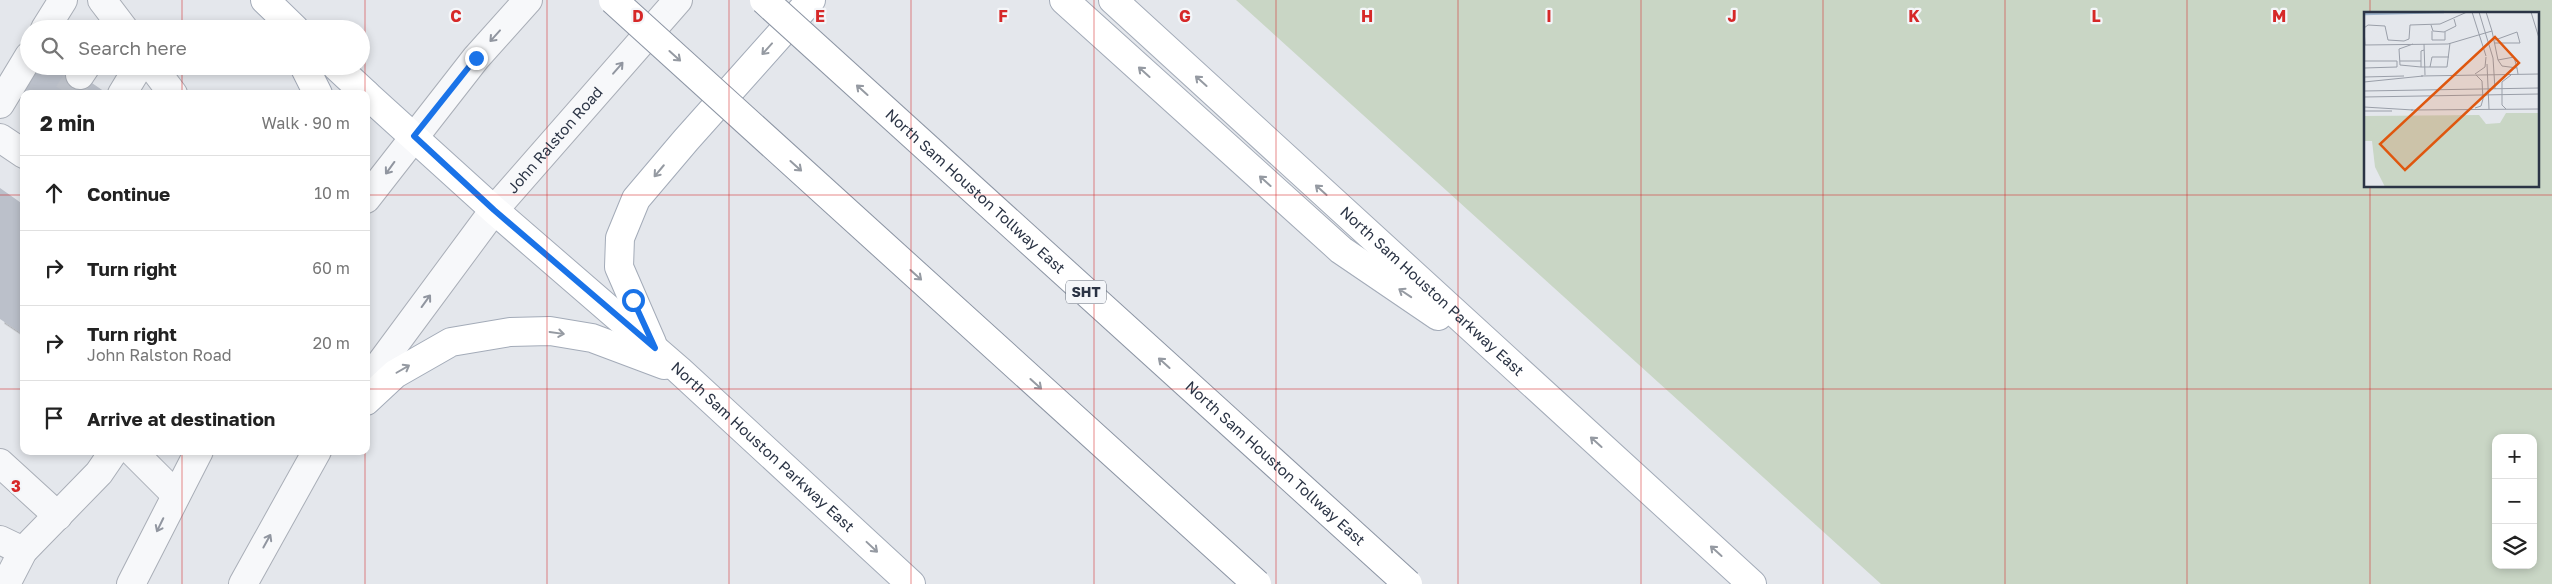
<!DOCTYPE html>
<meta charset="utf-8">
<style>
body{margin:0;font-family:"Golos Text",sans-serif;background:#f2f2f2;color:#222}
.controls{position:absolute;right:15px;bottom:15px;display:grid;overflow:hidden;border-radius:10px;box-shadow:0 2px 8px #0003}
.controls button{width:45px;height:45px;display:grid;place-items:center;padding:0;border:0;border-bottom:1px solid #e0e0e0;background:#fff;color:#222;font:25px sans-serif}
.stop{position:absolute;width:15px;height:15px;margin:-11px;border:4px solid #1a73e8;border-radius:50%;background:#fff}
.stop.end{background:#1a73e8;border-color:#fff;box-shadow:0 1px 5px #0008}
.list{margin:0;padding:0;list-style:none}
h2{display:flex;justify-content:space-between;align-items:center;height:65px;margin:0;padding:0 20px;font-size:21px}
h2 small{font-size:16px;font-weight:400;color:#767676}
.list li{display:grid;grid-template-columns:32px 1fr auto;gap:15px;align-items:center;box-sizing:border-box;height:75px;padding:0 20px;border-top:1px solid #e0e0e0}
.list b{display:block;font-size:19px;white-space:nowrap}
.list p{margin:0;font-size:16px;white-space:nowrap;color:#767676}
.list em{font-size:16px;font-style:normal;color:#767676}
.icon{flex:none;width:28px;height:28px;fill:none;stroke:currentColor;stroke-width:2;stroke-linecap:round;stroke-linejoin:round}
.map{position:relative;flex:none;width:2552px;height:584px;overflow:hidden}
.search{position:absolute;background:#fff;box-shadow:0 2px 8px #0003;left:20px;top:20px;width:350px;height:55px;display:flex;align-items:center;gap:12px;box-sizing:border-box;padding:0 18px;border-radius:28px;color:#767676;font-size:19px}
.panel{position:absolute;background:#fff;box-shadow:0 2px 8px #0003;left:20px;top:90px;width:350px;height:365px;border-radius:10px}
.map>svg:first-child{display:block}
.green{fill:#c9d6c5;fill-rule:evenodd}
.building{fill:#bbc0ca;filter:url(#shadow)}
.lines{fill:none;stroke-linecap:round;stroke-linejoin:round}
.minor-tunnel{stroke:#bfc3cb;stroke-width:28;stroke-dasharray:28 14;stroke-linecap:butt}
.minor-casing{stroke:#a9aeb7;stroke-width:30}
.major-casing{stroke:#a3abb8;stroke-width:30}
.minor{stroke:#f7f8fa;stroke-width:28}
.major{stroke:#fff;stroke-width:28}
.highway-bridge-casing{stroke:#8b94a3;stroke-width:30;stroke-linecap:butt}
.highway-bridge{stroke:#fff;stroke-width:28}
.oneway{stroke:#9196a0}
.oneway2{stroke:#959aa2}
.route{stroke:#1a73e8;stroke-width:6}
.grid{fill:none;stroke:#d62828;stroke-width:1;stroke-opacity:0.55}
.labels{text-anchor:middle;stroke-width:4.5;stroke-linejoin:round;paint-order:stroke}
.shield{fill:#f4f6f9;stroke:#676e7b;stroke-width:1}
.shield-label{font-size:14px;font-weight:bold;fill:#2b3445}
.street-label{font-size:15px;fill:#2b3445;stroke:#f4f6f9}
.inset-river{fill:none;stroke:#9fb4cc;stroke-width:2.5}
.inset-road{fill:none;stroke:#9a9fa9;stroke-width:1}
.view{fill:#df570f;fill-opacity:0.15;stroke:#df570f;stroke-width:2.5}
.inset-edge{fill:none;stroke:#2b3445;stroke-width:2.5}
.grid-label{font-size:16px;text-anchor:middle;font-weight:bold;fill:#d62828;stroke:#f4f6f9;stroke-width:4.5;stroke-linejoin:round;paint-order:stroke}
</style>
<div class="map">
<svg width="2552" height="584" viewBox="0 0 2552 584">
<defs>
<filter id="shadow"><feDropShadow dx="4.5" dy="4.5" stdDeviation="0" flood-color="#0004"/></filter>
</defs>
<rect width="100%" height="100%" fill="#e4e7ec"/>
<!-- green -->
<path class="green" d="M1236,0H2552V584H1881ZM2366,14H2538V186H2366ZM2496,438H2533V565H2496Z"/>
<!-- building -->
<path class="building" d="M33,66H67L108,94H28L19,87Z
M0,188L24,205V335L0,319Z"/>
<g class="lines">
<!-- minor-tunnel -->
<path class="minor-tunnel" d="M68,94L80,75"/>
<defs>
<g id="minor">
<path d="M102,0L124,29"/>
<path d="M45,29L63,0"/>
<path d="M152,66L173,94"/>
<path d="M80,75L86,66"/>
<path d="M122,94L139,66"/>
<path d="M0,104L29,56"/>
<path d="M0,138L24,154"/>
<path d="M366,199L476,58L528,0"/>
<path id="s1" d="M366,383L494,210L678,0"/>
<path d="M132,451L175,494"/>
<path d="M0,463L58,516"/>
<path d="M0,540L23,551"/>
<path d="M6,584L23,551L99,473L114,451"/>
<path d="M131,584L199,451"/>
<path d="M243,584L317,451"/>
</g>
<g id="major">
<path d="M265,0L295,29"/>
<path d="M1064,0L1341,250L1438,316"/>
<path id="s2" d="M1113,0L1752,584"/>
<path d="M304,66L318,94"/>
<path d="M336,66L366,94"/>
<path id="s3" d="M366,94L494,210L679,370L911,584"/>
<path d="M652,343L619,267L620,238L636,199L686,140L811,0"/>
<path d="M366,401L395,374L451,342L510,332L550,331L592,338L664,365"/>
</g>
</defs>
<!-- minor casing -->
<use href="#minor" class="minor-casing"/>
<!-- major casing -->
<use href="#major" class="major-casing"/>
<!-- minor -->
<use href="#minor" class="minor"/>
<!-- major -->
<use href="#major" class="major"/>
<defs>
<g id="highway-bridge">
<path d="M613,0L1257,584"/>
<path id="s4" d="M764,0L1408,584"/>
</g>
</defs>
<!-- highway-bridge casing -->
<use href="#highway-bridge" class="highway-bridge-casing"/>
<!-- highway-bridge -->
<use href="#highway-bridge" class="highway-bridge"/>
</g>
<!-- one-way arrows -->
<defs><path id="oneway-shaft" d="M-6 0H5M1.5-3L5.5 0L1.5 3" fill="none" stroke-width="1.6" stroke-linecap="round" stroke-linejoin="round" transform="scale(1.25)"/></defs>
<g class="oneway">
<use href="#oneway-shaft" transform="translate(495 36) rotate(132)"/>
<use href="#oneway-shaft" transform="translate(618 68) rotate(-49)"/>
<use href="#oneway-shaft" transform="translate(390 168) rotate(126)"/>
<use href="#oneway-shaft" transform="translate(426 301) rotate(-54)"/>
<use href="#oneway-shaft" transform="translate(160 525) rotate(116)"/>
<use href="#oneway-shaft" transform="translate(267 541) rotate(-61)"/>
</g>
<g class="oneway2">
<use href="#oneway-shaft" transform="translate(767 49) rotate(132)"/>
<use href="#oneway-shaft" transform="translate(675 56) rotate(42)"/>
<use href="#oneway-shaft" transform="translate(1144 72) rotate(-138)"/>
<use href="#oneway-shaft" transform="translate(1201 81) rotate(-138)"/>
<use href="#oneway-shaft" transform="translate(862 90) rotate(-138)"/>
<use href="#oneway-shaft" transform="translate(796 166) rotate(42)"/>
<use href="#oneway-shaft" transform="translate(659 171) rotate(130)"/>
<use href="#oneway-shaft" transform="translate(1265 181) rotate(-138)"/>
<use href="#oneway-shaft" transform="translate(1321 190) rotate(-138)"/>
<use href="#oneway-shaft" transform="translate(916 275) rotate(42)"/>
<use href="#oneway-shaft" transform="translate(1405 293) rotate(-146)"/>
<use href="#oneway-shaft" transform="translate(557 333) rotate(8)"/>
<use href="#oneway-shaft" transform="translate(1164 363) rotate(-138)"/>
<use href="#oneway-shaft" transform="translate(403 369) rotate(-30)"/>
<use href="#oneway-shaft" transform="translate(1036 384) rotate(42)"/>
<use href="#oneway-shaft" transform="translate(1596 442) rotate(-138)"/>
<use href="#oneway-shaft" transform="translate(872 547) rotate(43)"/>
<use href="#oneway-shaft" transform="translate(1716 551) rotate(-138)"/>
</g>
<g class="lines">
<!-- route -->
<path class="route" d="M476,58L414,136L494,210L655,348L633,300"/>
</g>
<!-- grid -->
<path class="grid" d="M182,0V29M365,0V94M547,0V584M729,0V584M911,0V584M1094,0V584M1276,0V584M1458,0V584M1641,0V584M1823,0V584M2005,0V584M2187,0V584M2370,0V14M182,66V94M2370,186V584M0,195H24M366,195H2552M0,389H24M366,389H2552M182,451V584M365,451V584"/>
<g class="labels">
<!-- shield labels -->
<rect class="shield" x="1066" y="280.5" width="40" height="23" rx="4"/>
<g class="shield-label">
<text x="1086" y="297">SHT</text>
</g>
<!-- street labels -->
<g class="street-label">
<text dy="5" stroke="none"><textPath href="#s1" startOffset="308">John Ralston Road</textPath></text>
<text dy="5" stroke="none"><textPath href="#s4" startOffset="285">North Sam Houston Tollway East</textPath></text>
<text dy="5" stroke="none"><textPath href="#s2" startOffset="432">North Sam Houston Parkway East</textPath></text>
<text dy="5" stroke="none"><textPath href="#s3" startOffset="531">North Sam Houston Parkway East</textPath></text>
<text dy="5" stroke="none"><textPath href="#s4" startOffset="690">North Sam Houston Tollway East</textPath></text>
</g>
</g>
<!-- overview -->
<g transform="translate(2364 12)">
<rect width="175" height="175" fill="#e4e7ec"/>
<path d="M142,101H175V175H21L11,155L8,129H0V104L115,103L122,112L136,111Z" fill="#c9d6c5"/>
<path class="inset-river" d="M0,2L80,0"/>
<path class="inset-road" d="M108,0L122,44M115,0L129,46L131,77M122,0L128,19M167,0L175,26M67,13L69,19L80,20L92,14L90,7M68,19V28H81V20M131,28L153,20L156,31H131M49,32L35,37L36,53L57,55M60,32L61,63M0,33L84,32L128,19L134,48L138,54L153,56L154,62M1,33L0,16L4,13L21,14L24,28L40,29L45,27L46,13L76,12L103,0M60,38L57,39V55H83L86,31M134,48L150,45L153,56M0,49H33V55M36,49H57M123,52L125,97M66,55L68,45H85M0,56L33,55M111,62L121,55L122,45M57,64L175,62M0,65L40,64M0,70L59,64M0,79L175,76M0,85L175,82M0,95L49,98M111,96L117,94L119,87L118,69L112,63M142,97L138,93V70L147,63M47,98L175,97M0,99H28"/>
<path class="view" d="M131,25L155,51L41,158L16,132Z"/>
<rect width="175" height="175" class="inset-edge"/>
</g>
<g class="grid-label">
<text x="456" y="22">C</text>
<text x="638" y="22">D</text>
<text x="820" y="22">E</text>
<text x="1003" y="22">F</text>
<text x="1185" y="22">G</text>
<text x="1367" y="22">H</text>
<text x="1549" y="22">I</text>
<text x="1732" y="22">J</text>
<text x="1914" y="22">K</text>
<text x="2096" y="22">L</text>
<text x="2279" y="22">M</text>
<text x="16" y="492">3</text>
</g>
</svg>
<div class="controls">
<button>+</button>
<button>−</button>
<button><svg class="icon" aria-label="layers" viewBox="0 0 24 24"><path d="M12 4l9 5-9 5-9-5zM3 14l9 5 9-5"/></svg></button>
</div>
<div class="stop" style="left:633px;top:300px"></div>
<div class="stop end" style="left:476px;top:58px"></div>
<div class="search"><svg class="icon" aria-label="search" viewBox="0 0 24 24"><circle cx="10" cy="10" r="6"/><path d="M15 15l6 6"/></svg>Search here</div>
<section class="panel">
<h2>2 min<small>Walk · 90 m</small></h2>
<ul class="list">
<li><svg class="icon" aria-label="ahead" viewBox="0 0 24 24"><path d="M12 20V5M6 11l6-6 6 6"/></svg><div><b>Continue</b></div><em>10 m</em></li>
<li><svg class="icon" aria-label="right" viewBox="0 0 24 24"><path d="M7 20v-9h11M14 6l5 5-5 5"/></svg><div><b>Turn right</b></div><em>60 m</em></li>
<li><svg class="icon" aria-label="right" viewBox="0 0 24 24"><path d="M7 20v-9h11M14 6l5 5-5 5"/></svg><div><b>Turn right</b><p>John Ralston Road</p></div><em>20 m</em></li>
<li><svg class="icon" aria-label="arrive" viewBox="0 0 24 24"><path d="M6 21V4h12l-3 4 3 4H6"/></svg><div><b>Arrive at destination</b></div></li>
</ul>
</section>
</div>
